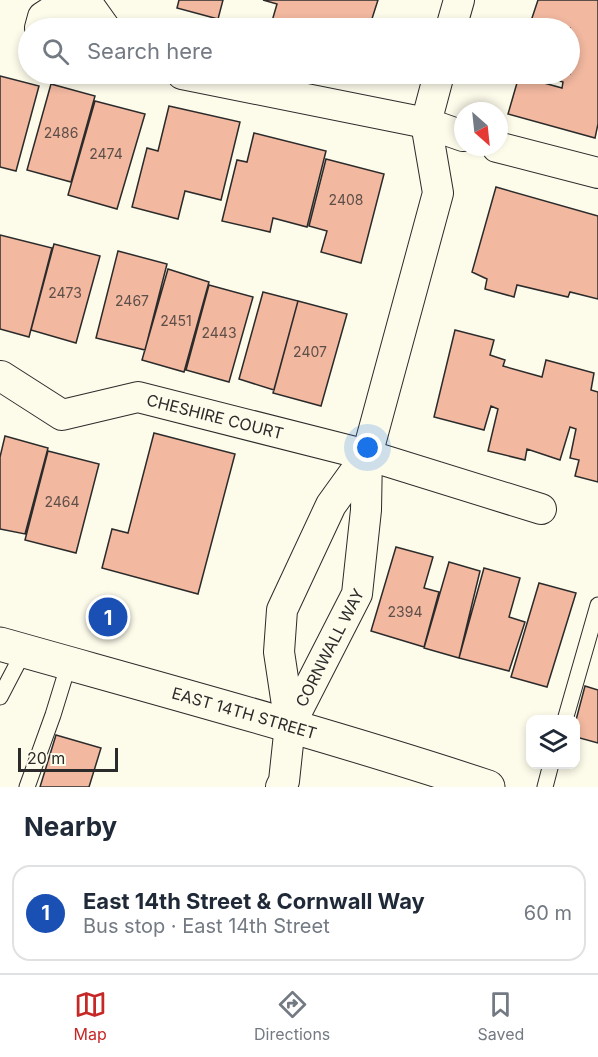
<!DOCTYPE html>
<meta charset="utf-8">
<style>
body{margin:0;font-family:Inter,sans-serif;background:#f6f6f7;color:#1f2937}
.controls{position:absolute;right:18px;bottom:18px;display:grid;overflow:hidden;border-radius:12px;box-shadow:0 3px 9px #0003}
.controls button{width:54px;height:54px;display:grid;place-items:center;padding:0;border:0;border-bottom:2px solid #e0e1e3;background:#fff;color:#1f2937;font:30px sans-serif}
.compass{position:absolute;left:454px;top:102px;width:54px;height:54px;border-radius:50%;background:#fff;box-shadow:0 3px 9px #0003;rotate:153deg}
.scale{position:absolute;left:18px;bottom:15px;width:100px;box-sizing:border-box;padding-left:6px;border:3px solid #2b2b2b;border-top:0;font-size:16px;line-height:21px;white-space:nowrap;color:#2b2b2b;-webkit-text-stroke:4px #fdfbea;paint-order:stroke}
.you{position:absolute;left:368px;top:448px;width:21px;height:21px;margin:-15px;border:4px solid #fff;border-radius:50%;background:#1a73e8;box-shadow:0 0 0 9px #1a73e833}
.badge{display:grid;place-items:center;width:39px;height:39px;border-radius:50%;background:#c62828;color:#fff;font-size:20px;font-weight:700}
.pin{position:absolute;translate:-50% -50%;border:3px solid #fff;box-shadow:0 2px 6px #0006}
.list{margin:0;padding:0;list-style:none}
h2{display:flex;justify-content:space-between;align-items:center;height:78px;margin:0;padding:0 24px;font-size:26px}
h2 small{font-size:20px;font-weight:400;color:#747a83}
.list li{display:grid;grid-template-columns:39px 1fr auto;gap:18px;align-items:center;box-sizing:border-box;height:96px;margin:0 12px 12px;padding:0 12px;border:2px solid #e0e1e3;border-radius:18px}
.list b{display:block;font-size:22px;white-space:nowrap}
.list p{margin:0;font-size:20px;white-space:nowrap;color:#747a83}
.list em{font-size:20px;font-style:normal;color:#747a83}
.icon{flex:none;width:33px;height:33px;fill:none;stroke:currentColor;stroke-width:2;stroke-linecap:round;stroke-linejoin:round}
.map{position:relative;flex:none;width:598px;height:787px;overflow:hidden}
.search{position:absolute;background:#fff;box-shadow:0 3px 9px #0003;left:18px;right:18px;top:18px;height:66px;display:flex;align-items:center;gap:15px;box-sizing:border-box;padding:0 21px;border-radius:33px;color:#747a83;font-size:22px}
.sheet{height:186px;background:#fff}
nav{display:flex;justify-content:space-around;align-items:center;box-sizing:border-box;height:84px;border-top:2px solid #e0e1e3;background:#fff;font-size:16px;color:#747a83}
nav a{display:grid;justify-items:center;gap:3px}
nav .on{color:#c62828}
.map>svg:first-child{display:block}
.building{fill:#f2b8a0;stroke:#2b2b2b;stroke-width:1.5}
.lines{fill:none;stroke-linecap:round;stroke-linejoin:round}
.lane-casing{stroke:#2b2b2b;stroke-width:17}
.street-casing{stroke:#2b2b2b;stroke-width:32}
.primary-casing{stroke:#2b2b2b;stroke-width:35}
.lane{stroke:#fdfbea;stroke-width:15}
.street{stroke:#fdfbea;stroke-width:30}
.primary{stroke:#fdfbea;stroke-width:33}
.labels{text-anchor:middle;stroke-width:4.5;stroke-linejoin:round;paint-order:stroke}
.number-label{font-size:14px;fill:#5d4e48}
.street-label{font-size:16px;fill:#2b2b2b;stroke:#fdfbea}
</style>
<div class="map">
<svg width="598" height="787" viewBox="0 0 598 787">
<rect width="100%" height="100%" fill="#fdfbea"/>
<!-- building -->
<path class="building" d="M179,0H223L218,19L177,8Z
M263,0H378L369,28H270L277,4Z
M538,0H598V124L595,138L508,114L519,76L562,88L563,82L553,79L554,74H570V28H523L526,19L531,21Z
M0,76L39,86L16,171L0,167Z
M51,84L95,96L71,182L27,170Z
M95,101L145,114L117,209L68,195Z
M169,106L240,122L221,200L185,191L178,219L132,207L147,148L158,151Z
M254,133L326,151L307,227L273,218L270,232L222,221L237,160L247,162Z
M326,159L384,174L361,263L321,252L327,231L309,226Z
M496,187L598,216V299L570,292L568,297L517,285L514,297L485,289L487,279L472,272Z
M0,235L52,248L29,337L0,329Z
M54,244L100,256L76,343L31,330Z
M118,251L167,264L145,350L96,338Z
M168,269L209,282L184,372L142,360Z
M209,285L253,297L229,382L186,370Z
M263,292L298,301L274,390L239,379Z
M298,301L347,314L321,406L273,393Z
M455,330L494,340L490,355L505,360L503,366L542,377L546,360L594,373L591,390L598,392V482L575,476L579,460L570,458L576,429L570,427L560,460L527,449L525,460L488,451L498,409L491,406L484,430L434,417Z
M154,433L235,454L198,594L102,568L112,529L128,533Z
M5,436L48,448L25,534L0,529V457Z
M48,451L99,464L76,553L25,540Z
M396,547L433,557L424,588L439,592L424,647L371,631Z
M449,562L480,571L459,658L424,648Z
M484,568L520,578L509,617L525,622L509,671L459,658Z
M539,583L576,593L547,687L511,677Z
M585,686L598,690V743L576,737V720Z
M56,735L101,748L89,787H40Z"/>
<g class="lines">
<defs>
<path id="lane" d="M0,697L24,651
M565,720L598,605
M27,787L53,715L69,663
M545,787L551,764"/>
<g id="street">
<path d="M40,28L43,17L66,2L90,7L105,28"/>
<path d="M451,28L459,0"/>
<path d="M182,74L426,123L463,136"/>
<path d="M497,147L598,173"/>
<path id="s1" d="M1,376L62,415L138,397L367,455L541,509"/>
<path id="s2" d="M290,725L357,594L366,510L367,455L438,193L426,123L439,74"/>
<path d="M281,787L284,781L290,725L279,652L282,610L331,505L367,455"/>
</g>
<g id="primary">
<path id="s3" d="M0,644C163,690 327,734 488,787"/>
</g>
</defs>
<!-- lane casing -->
<use href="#lane" class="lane-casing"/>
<!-- street casing -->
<use href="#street" class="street-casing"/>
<!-- primary casing -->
<use href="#primary" class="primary-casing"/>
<!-- lane -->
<use href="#lane" class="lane"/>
<!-- street -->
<use href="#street" class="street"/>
<!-- primary -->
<use href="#primary" class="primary"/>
</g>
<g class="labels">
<!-- number labels -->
<g class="number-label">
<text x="61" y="138">2486</text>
<text x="106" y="159">2474</text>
<text x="346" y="205">2408</text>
<text x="65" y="298">2473</text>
<text x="132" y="306">2467</text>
<text x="176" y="326">2451</text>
<text x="219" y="338">2443</text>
<text x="310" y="357">2407</text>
<text x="62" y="507">2464</text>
<text x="405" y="617">2394</text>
</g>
<!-- street labels -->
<g class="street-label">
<text dy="6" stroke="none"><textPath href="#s1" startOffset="230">CHESHIRE COURT</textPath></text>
<text dy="6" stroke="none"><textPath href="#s2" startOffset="87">CORNWALL WAY</textPath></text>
<text dy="6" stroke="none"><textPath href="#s3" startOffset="254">EAST 14TH STREET</textPath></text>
</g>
</g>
</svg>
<div class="controls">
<button><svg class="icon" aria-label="layers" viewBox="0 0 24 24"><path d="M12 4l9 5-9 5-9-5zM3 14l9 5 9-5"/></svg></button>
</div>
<svg class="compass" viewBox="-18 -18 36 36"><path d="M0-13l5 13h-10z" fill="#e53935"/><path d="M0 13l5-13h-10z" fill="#747a83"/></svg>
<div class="scale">20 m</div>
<div class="you"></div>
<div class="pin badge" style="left:108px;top:617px;background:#1a4fb4">1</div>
<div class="search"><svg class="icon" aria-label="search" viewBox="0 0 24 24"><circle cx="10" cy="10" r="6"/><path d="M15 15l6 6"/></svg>Search here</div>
</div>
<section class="sheet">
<h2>Nearby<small></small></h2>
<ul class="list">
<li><span class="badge" style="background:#1a4fb4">1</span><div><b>East 14th Street &amp; Cornwall Way</b><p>Bus stop · East 14th Street</p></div><em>60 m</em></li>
</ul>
</section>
<nav>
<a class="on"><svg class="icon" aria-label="map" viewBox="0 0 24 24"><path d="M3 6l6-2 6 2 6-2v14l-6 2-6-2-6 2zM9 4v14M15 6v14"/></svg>Map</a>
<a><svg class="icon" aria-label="directions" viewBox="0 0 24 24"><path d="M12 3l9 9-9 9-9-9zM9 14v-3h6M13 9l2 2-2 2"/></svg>Directions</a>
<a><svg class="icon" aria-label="saved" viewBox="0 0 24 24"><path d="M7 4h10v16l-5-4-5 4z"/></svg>Saved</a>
</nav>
